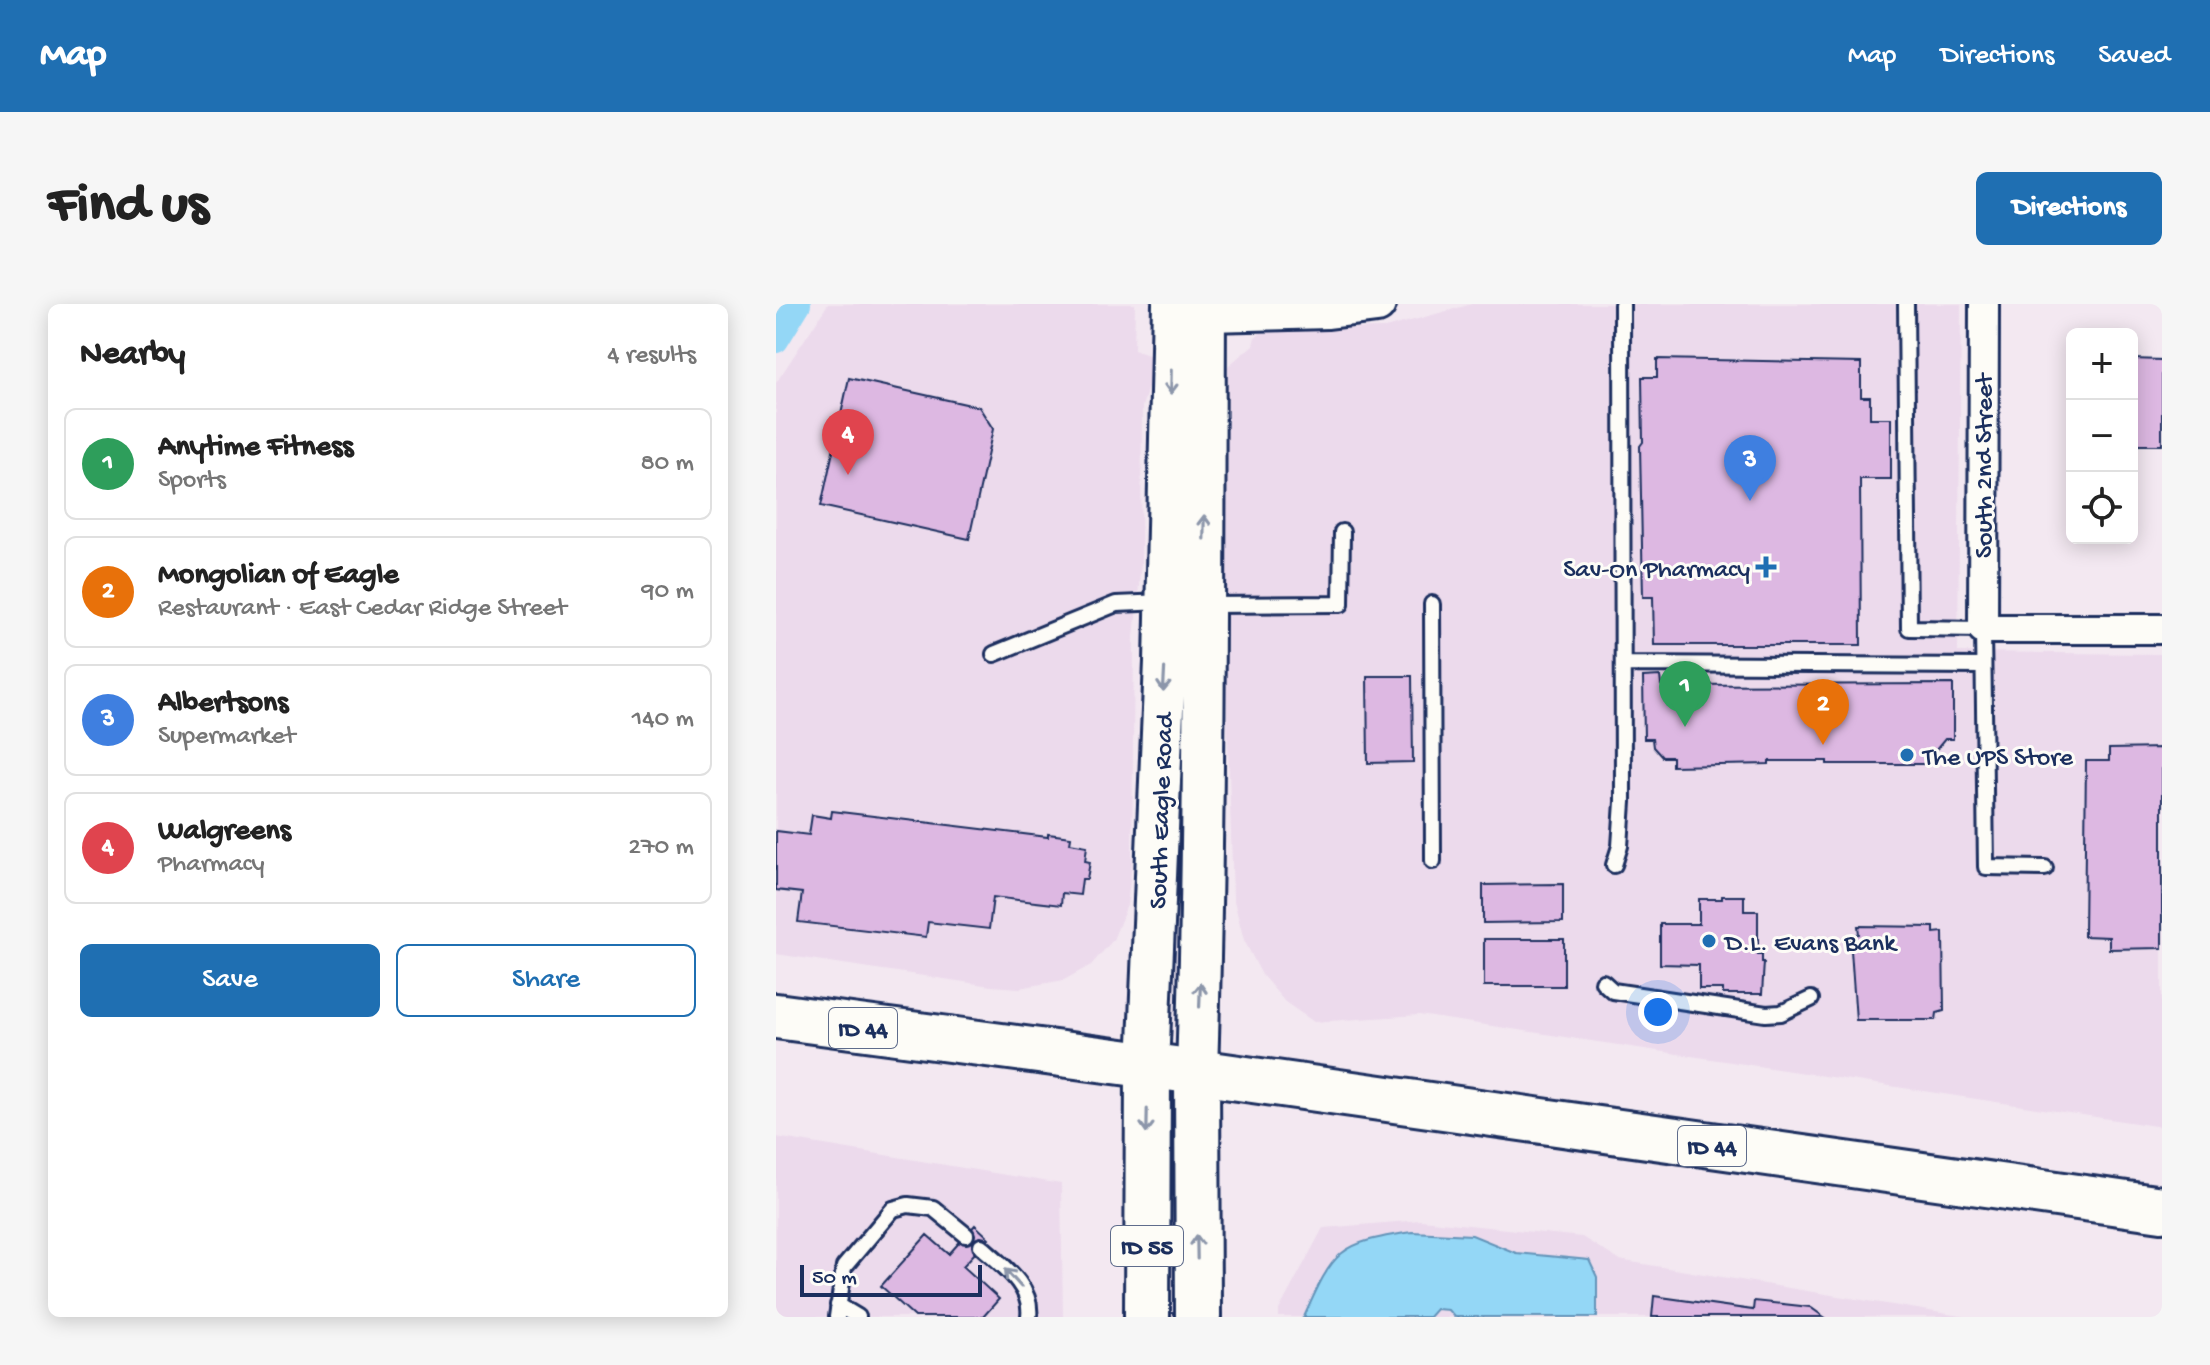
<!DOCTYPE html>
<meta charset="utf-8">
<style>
body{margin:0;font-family:"Gochi Hand",sans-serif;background:#f6f6f6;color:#222}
.controls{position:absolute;right:24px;top:24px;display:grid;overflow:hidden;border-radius:12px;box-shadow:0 4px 20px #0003}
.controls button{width:72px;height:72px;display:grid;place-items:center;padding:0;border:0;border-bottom:2px solid #e0e0e0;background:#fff;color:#222;font:40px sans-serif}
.scale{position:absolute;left:24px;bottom:20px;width:182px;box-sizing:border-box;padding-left:8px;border:4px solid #1b2f5e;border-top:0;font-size:22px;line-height:28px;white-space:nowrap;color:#1b2f5e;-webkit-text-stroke:6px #fdfcf7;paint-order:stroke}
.you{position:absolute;left:882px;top:708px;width:28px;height:28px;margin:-20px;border:6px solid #fff;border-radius:50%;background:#1a73e8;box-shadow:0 0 0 12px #1a73e833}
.badge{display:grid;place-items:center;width:52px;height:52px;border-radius:50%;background:#1f6fb2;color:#fff;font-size:26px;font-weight:700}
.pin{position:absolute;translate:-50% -66px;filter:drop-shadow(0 2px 4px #0008)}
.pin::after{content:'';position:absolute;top:42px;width:28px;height:24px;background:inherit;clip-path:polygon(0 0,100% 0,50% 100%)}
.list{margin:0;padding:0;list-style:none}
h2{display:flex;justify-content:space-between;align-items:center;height:104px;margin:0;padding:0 32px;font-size:34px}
h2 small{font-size:26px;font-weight:400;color:#767676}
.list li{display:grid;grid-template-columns:52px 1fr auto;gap:24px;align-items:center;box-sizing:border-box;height:112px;margin:0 16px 16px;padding:0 16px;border:2px solid #e0e0e0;border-radius:12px}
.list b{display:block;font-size:30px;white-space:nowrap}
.list p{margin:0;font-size:26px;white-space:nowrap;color:#767676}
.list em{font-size:26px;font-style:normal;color:#767676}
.actions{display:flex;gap:16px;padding:24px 32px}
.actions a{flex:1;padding:18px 0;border:2px solid #1f6fb2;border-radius:12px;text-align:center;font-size:28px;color:#1f6fb2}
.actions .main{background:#1f6fb2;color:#fff}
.icon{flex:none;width:44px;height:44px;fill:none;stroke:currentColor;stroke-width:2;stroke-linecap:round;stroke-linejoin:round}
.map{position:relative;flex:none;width:1386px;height:1013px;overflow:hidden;border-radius:12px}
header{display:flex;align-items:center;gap:48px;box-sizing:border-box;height:112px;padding:0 40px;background:#1f6fb2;color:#fff}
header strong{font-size:38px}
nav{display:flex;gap:44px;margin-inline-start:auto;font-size:28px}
.intro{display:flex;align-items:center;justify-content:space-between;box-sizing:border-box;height:192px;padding:0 48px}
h1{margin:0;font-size:56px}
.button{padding:20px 36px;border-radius:12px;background:#1f6fb2;color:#fff;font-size:28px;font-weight:700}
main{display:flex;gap:48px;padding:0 48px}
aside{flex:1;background:#fff;border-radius:12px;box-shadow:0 4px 20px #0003}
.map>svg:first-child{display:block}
.built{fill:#ecdaec}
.water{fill:#94d7f6;stroke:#6494b9;stroke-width:2}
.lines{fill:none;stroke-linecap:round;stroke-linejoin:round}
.canal{stroke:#94d7f6;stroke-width:26}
.building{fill:#ddb8e2;stroke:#1b2f5e;stroke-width:2}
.service-casing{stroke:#1b2f5e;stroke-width:20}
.minor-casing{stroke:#1b2f5e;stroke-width:34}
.tertiary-casing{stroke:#1b2f5e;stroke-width:42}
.secondary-casing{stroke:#1b2f5e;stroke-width:46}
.primary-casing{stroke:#1b2f5e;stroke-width:50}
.trunk-casing{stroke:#1b2f5e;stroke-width:50}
.service{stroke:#fdfcf7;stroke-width:14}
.minor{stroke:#fdfcf7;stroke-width:28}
.tertiary{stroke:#fdfcf7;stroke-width:36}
.secondary{stroke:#fdfcf7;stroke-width:40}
.primary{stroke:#fdfcf7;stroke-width:44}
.trunk{stroke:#fdfcf7;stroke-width:44}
.oneway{stroke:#8c96aa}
.poi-dot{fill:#1f6fb2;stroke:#fdfcf7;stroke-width:3}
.labels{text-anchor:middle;stroke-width:6;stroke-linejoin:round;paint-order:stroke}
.shield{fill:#fdfcf7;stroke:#5f6c8c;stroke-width:2}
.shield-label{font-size:24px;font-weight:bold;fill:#1b2f5e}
.street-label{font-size:26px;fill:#1b2f5e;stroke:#fdfcf7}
.poi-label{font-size:26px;fill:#1b2f5e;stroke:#fdfcf7;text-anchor:start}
</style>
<header>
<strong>Map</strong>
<nav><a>Map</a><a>Directions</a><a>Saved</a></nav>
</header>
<div class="intro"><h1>Find us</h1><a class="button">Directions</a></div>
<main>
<aside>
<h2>Nearby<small>4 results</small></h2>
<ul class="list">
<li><span class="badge" style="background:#2e9e5b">1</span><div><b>Anytime Fitness</b><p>Sports</p></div><em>80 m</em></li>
<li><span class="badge" style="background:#e8710a">2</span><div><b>Mongolian of Eagle</b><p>Restaurant · East Cedar Ridge Street</p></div><em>90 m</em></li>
<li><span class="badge" style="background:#3f7fe0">3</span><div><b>Albertsons</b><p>Supermarket</p></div><em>140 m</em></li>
<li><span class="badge" style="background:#e0444e">4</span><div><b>Walgreens</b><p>Pharmacy</p></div><em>270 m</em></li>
</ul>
<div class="actions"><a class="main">Save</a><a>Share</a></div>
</aside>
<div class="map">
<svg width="1386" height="1013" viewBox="0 0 1386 1013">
<rect width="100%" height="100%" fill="#f3e8f1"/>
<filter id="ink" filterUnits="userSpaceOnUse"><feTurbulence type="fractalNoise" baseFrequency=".0125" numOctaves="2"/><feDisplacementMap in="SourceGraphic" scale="16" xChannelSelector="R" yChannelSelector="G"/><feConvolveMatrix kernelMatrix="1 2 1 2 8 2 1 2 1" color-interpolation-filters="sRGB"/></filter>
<g filter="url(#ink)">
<!-- built -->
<path class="built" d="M52,0H359L358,46L381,54L366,103L365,259L358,334L356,560L351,601L337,636L315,661L288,676L243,684L215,682L0,650V79Z
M696,0H1185L1182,348L1386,350V823L643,711L538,718L509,698L486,671L468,636L457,593L450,374L452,62L477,41L479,33L489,26L609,24Z
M0,833L285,880L287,1013H0Z
M645,916L806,933L843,956L1190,1013H503V1006L547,924Z"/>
<!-- water -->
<path class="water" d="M636,928L696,931L740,949L813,956L821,973V1013H678L672,1006L660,1005L653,1013H528C558,946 562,939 636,928Z"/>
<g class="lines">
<!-- canal -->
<path class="canal" d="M0,36L22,0"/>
</g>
<!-- building -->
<path class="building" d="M881,55L1085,59V93H1094V114H1115V175H1084L1085,341H878L877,293H867L864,142L867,138L866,73H881Z
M1356,55L1386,56V141H1356Z
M73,74L203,103L217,125L193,235L45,202Z
M591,372H636L637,458L592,459Z
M884,372L885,381L1177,380V435H1169L1155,452H1149V460H1051V457H993V460L896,462V453H886L877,443L876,435H868L867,373Z
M1386,444V644L1333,645V633L1308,632L1310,457H1333V445Z
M56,507L272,533V530L295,533L294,539L311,542L309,557L314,558L311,575H306L304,591L286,589L285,601L217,593L213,625L152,618L150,633L22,618L26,589L0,586V527L33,531L36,511L55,514Z
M787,580V618L707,619V581Z
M946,592H968V607H982V650H986V658H988L986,690H947V685H923V661L884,660V620H923V595H946Z
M1082,622L1158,623V629L1167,628L1168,707L1161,709L1160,716H1080L1074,632L1083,630Z
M708,635H788V682H708Z
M199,921L213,934L187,962L223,995L207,1013H139L105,982L151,931L173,950Z
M878,992L977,1006L978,997L1034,1003L1048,1013H876Z"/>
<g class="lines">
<defs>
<path id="service" d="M1130,0L1133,324L1207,325L1210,563L1269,564
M656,300L657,557
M429,301L565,300L566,228
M218,350L340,300L388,298
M847,360L1207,362
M838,561L844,542L847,498L846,0
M827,678L837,687L990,710L1005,709L1035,695
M205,942C226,961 257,982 253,1013
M62,1001L82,1013
M61,1013L68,963L117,905L132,901L157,904L190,931"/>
<path id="minor" d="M1208,0L1207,325H1386"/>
<path id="tertiary" d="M429,9L552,6L601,0"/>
<path id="secondary" d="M372,763L389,358L397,0
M421,768C429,512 428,256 429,0"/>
<path id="primary" d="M0,712L421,768"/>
<path id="trunk" d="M371,1013L372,763
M422,1013L421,768L1386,905"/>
</defs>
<!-- service casing -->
<use href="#service" class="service-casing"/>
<!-- minor casing -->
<use href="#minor" class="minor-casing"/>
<!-- tertiary casing -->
<use href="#tertiary" class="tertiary-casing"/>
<!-- secondary casing -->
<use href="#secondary" class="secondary-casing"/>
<!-- primary casing -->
<use href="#primary" class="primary-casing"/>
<!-- trunk casing -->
<use href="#trunk" class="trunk-casing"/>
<!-- service -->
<use href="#service" class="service"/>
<!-- minor -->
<use href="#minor" class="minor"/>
<!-- tertiary -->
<use href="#tertiary" class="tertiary"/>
<!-- secondary -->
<use href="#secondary" class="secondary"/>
<!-- primary -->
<use href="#primary" class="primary"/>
<!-- trunk -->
<use href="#trunk" class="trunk"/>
</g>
<!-- one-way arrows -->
<defs><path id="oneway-shaft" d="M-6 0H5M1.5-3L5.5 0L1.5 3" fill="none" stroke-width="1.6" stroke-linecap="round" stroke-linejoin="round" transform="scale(2)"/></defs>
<g class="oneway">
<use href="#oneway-shaft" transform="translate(395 78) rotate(91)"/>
<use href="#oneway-shaft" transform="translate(428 223) rotate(-89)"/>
<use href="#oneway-shaft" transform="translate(388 376) rotate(93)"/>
<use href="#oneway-shaft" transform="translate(424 691) rotate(-88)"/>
<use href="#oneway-shaft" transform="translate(371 817) rotate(91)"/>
<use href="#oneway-shaft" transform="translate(421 943) rotate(-91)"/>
<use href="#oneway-shaft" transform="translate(237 974) rotate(-132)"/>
</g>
</g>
<!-- markers -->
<g class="poi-dot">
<path d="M986 251h8v8h8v8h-8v8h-8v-8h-8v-8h8z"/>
<circle cx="1131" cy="451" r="8"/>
<circle cx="933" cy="637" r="8"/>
</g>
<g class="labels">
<!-- shield labels -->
<g class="shield">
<rect x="53" y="704" width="68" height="40" rx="6"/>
<rect x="902" y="822" width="68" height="40" rx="6"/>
<rect x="335" y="922" width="72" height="40" rx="6"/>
</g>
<g class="shield-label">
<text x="87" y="732">ID 44</text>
<text x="936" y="850">ID 44</text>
<text x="371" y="950">ID 55</text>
</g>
<!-- street labels -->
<g class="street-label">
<text transform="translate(1206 162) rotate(-90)" y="9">South 2nd Street</text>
<text transform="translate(383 507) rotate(-88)" y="9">South Eagle Road</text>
</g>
<!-- poi labels -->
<g class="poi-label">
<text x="974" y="272" text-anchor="end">Sav-On Pharmacy</text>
<text x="1147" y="460">The UPS Store</text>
<text x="949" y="646">D.L. Evans Bank</text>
</g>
</g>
</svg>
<div class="controls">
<button>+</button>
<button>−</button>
<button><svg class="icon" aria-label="locate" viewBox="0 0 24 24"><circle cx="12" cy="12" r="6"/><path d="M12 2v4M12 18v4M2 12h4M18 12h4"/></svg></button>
</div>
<div class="scale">50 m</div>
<div class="you"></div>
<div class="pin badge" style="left:909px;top:423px;background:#2e9e5b">1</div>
<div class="pin badge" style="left:1047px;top:441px;background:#e8710a">2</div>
<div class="pin badge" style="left:974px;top:197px;background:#3f7fe0">3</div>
<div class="pin badge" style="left:72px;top:171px;background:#e0444e">4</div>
</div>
</main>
